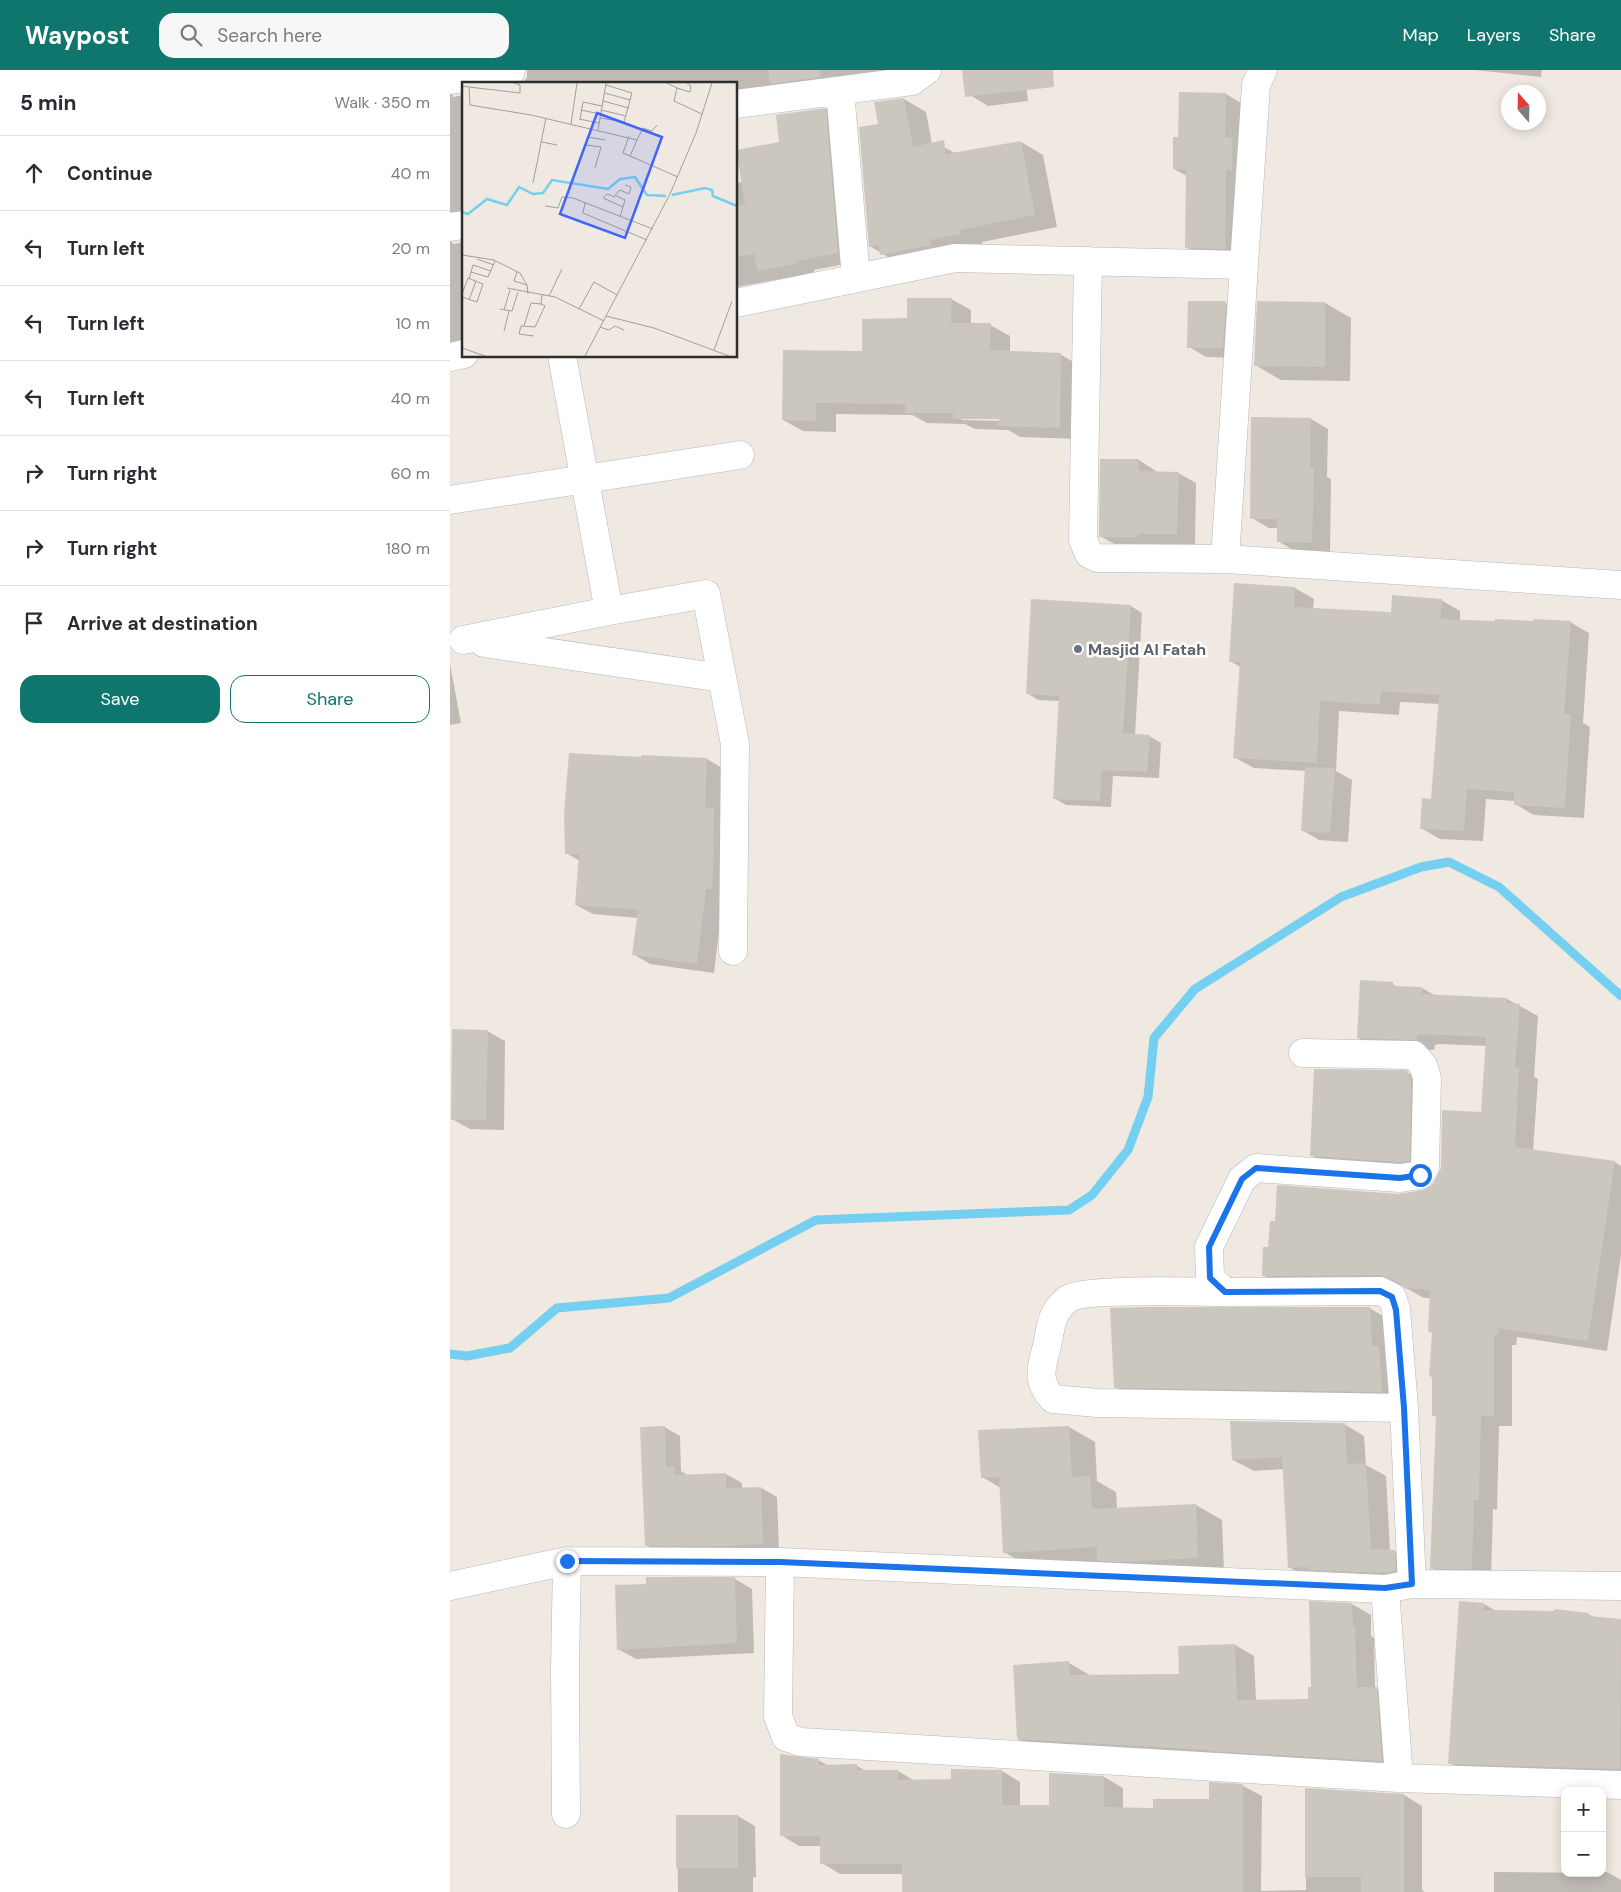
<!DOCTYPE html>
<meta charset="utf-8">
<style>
body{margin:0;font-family:"DM Sans",sans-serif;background:#f7f7f7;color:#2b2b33}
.controls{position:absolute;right:15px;bottom:15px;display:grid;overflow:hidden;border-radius:10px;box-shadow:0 2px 12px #0003}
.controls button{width:45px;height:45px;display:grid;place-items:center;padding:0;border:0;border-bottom:1px solid #e1e1e2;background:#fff;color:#2b2b33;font:25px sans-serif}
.compass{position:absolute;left:1051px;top:15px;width:45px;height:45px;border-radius:50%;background:#fff;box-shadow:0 2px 12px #0003;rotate:340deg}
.stop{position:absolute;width:15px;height:15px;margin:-11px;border:4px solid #1a73e8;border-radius:50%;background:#fff}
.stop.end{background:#1a73e8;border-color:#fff;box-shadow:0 1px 5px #0008}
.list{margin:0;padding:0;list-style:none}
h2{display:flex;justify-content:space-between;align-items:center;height:65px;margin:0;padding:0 20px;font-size:21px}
h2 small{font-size:16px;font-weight:400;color:#7c7c81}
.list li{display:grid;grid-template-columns:32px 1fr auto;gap:15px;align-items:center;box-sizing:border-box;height:75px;padding:0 20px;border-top:1px solid #e1e1e2}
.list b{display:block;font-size:19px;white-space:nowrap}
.list em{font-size:16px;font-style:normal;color:#7c7c81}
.actions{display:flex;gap:10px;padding:15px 20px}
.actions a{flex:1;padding:11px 0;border:1px solid #0f766e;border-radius:15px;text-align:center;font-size:18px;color:#0f766e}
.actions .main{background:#0f766e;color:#fff}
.icon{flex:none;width:28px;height:28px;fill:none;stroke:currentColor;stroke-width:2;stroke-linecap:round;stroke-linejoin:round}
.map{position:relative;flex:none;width:1171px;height:1822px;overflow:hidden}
header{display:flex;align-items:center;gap:30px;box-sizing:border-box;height:70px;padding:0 25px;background:#0f766e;color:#fff}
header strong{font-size:24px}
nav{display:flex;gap:28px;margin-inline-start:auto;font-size:18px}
.search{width:350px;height:45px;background:#f7f7f7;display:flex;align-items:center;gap:12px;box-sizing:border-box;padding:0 18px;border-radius:15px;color:#7c7c81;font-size:19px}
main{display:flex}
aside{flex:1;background:#fff}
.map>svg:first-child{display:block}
.shadow{fill:#0003;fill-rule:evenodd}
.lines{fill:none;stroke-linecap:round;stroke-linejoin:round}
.stream{stroke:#75cff0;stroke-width:9}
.building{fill:#cbc7bf}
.street-casing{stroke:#b4b7c1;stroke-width:29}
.street{stroke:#fff;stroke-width:28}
.route{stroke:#1a73e8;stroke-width:6}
.worship-dot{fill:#6b7280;stroke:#fff;stroke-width:2}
.labels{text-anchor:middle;stroke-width:5;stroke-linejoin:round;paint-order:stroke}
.worship-label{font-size:16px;font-weight:bold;fill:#5b616d;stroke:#fff;text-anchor:start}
.inset-river{fill:none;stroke:#75cff0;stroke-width:2.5}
.inset-road{fill:none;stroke:#a29e99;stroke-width:1}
.view{fill:#4264fb;fill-opacity:0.15;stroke:#4264fb;stroke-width:2.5}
.inset-edge{fill:none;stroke:#2e2e2e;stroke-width:2.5}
</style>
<header>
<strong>Waypost</strong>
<div class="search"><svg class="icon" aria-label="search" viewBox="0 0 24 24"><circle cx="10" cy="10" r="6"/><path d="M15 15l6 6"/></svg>Search here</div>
<nav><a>Map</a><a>Layers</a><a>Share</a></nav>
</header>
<main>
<aside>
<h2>5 min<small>Walk · 350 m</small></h2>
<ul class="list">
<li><svg class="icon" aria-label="ahead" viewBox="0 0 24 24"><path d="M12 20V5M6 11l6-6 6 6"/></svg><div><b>Continue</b></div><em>40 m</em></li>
<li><svg class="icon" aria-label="left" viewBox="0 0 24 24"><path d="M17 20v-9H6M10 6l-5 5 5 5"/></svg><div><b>Turn left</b></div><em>20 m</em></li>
<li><svg class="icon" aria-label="left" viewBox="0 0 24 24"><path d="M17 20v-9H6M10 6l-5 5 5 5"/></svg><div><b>Turn left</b></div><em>10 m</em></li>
<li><svg class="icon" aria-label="left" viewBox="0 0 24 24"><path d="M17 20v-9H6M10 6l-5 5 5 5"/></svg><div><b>Turn left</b></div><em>40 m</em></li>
<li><svg class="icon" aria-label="right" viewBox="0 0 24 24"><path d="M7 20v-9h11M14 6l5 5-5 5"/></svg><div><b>Turn right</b></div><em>60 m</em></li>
<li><svg class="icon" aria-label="right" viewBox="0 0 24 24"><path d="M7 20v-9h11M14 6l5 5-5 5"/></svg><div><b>Turn right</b></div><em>180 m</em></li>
<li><svg class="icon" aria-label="arrive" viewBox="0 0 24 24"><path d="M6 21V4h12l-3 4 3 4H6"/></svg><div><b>Arrive at destination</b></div></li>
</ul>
<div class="actions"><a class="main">Save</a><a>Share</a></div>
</aside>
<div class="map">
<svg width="1171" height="1822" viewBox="0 0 1171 1822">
<rect width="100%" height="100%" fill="#efe9e1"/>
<!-- shadow -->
<path class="shadow" d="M0,0L3,27L14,25V151L1,170L3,174L14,172V281L0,286Z
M77,0H481L286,31V14H72L77,7Z
M517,0H574L578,31L538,36L520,25Z
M1025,0H1092L1091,7Z
M776,24L793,34V188L754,187L736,177L737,106L724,99L729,68Z
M454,29L476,42L482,74L487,73L510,86L571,72L593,85L607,157L532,172L533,176L454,197L420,176L430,55Z
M376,39L392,49L405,192L364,200V203L286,217V113L292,112L331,73Z
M501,229L521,240V255H540L560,266V282L610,284L630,296L629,369L570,367L558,360L525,359L515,354L477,353L462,345L386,344V362L353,361L333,350L413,282L458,250ZM510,347L555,348V351L512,350Z
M809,232L875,233L901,248L900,311L831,310L805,295Z
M776,233L793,243L790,288L756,287L739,277Z
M861,349L878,359L877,407L881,409L880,482H846L828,471V458H819L802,448Z
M689,390L706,401V403H728L746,413L745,474H705V476H668L650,466Z
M845,518L864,529L863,539L942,543L991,530L1010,541V551L1120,552L1139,563L1133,653L1140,657L1134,748L1084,745L1065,734V731L1036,729L1033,771L990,769L971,758L983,730L990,634L950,632L949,645L889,641L886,701L902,710L898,772L869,770L852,760L856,701L804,698L784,687L790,597L780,591Z
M681,536L692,543L685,665L699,666L711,673L709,708L663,706L661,737L616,735L604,728L609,631L588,630L577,623Z
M0,594L11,653L0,655Z
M192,688L257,689L274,699L273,828L264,903L200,894L183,884L188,848L143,844L126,835L130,791L116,783Z
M942,914L948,917L972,918L986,926L1057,929L1088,946L1084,1007L1088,1009L1083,1081L1165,1092L1171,1096V1185L1157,1281L1067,1267L1066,1275H1062V1356H1049L1047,1440L1043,1439L1041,1509L1000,1508L981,1498L988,1348L983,1345L984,1308L980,1306L983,1264L979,1261L981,1228H974L950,1215L831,1216L813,1205L819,1178L973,1122L984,1114L1032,1044L1037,976L989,974L985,975L984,980L927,978L908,968Z
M37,961L55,971L54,1060L20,1059L2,1049Z
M957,1002L973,1012L976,1100L878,1095L861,1085Z
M919,1238L937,1248L949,1331L682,1327L665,1317Z
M894,1354L914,1366L916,1395L936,1406L940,1481H944L965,1493L966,1512L860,1509L839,1497L834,1399L804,1401L783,1390Z
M214,1357L230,1366L231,1401L239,1406L276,1404L292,1413V1419L311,1418L327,1427L329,1482L212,1484L196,1475Z
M619,1357L645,1372L647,1411L666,1422L667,1439L746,1435L772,1450L774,1502L580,1497L554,1482L551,1418L532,1407Z
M285,1509L302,1519L304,1583L186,1589L168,1579Z
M860,1533L902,1534L921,1545V1566L924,1568L925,1618L945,1629L951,1701L588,1680L568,1669L619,1593L638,1604V1606L730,1605L785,1575L804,1586L806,1631H859L863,1619Z
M1034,1534L1046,1541L1138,1544L1144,1547L1171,1550V1710L1018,1704L1000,1693Z
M368,1690L379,1696H407L416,1701H448L465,1711H502L552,1701L570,1712V1737H600V1704L654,1707L673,1718V1739H704L760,1730V1714L793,1716L812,1726L811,1821L856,1820V1719L954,1725L972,1736V1820L975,1822H453L454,1804H390L372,1793L371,1776H349L331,1765Z
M227,1746H288L305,1756L306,1807H303V1822H228Z
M1044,1802L1152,1803V1802H1157L1171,1810V1822H1044Z"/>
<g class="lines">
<!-- stream -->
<path class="stream" d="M0,1284L17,1286L60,1278L107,1238L219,1228L366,1150L619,1140L642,1125L678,1080L698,1027L704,968L745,919L891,827L971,797L999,792L1049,817L1171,926"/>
</g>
<!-- building -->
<path class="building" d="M318,0H370L371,7L320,14Z
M512,0H603L604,17L515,27Z
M729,22L776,23L775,67L782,68V100H776L775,179L735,178L736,100L723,99V67H728Z
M454,28L463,77L494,70L496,84L571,71L585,145L510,160L511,164L480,170L481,175L430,185L429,175L419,177L409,57L428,54L424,32Z
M376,38L388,183L348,191V193L308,201L304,184L286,187V136L295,134L286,80L329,72L326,45Z
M457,228H502L501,253H541L540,280L611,283L610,358L548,356L549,349H503V343H455V334L366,333V351L332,350L333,280L412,281V249L457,248Z
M738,231H776L773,278H737Z
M807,231L875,232V297L804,296Z
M801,347L861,348L860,398H864L862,473L827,472V449H800Z
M650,389H689V401L729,402L727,464H688V467H649Z
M784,513L845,517L844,537L941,542L942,525L992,529L990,549L1045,551V549L1084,551V549L1121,551L1114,644H1121L1115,738L1064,735V722L1017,719L1014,761L970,759L972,728L981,729L989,625L931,621L930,635L870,631L867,693L783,688L790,592H779Z
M581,529L681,535L673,663L700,665L697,702L652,700L650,731L603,729L609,626L576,624Z
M119,683L191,687V685L257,688L255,738H264L263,772H264L262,819H256L247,894L182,885L188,840L125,835L129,784H115L114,743Z
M855,697L885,698L880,763L851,761Z
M910,910L943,912V916L972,917V924L1057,928V933L1070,934L1065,997H1069L1065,1077L1165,1091L1138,1271L1049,1258L1048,1265H1044V1346H1031L1029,1430H1024L1022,1499H980L986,1346H982V1306H979L982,1262H978L980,1220L955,1218L949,1213L930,1205L812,1206L813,1177H818L820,1151H825L827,1115L949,1124L973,1120L983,1114L991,1098L992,1040L1031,1042L1036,967L970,964L967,965L966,970L907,968Z
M2,959L38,960L36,1050H1Z
M864,999L957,1000L961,1010L960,1091L949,1092L860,1086Z
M693,1237H920L922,1276H929L932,1322L664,1318L660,1238Z
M780,1351L895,1353L897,1394L916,1393L921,1479L945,1480L946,1501L934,1503L858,1500V1497L838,1498L832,1387L782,1390Z
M215,1356L216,1397L225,1396V1405L276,1403V1418L311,1417L313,1474L284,1475V1476H195L190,1357Z
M619,1356L622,1407L640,1406L642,1439L746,1434L748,1488L669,1492L647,1491V1477L553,1483L549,1407L531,1408L528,1360Z
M196,1507H285L287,1573L167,1580L165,1515L196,1514Z
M859,1531L902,1533L903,1556H905L907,1617H927L932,1691L759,1681V1680L567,1669L563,1595L619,1591L620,1605L729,1604L728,1576L785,1574L787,1630L858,1629V1617H861Z
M1009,1531L1034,1533L1033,1540L1104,1541V1539L1139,1543L1138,1546L1171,1549L1170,1699L998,1694Z
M330,1684L369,1689V1695L407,1694V1700H448V1710L501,1709V1699L552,1700V1735H599V1703L654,1706V1737L703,1738V1729H759V1712L793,1714V1822H452V1794H370V1766H330Z
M855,1718L954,1724V1822H911V1807H855Z
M226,1745H288V1798H226Z"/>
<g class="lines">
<defs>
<path id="street" d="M0,10L61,1
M390,21L406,208
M286,34L462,11L477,0
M0,157L14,155
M638,191L633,470L639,484L647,488L775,489
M794,195L806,15L813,0
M286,233L505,188L794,195L775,489L1171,515
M112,286L159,541
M0,287L14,284
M0,430L290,385
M13,570L159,541L256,524L285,674L283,881
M34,573L272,608
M853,983L964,985L973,995L977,1008L975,1097L970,1105L950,1108L806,1098L792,1109L759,1177L760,1208L775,1222L930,1221L942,1227L946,1239L954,1338L962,1514
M775,1222C750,1222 633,1218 618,1229C601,1242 601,1256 597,1276C591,1299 586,1310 603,1329L647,1333L954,1338
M330,1492L328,1646L336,1667L351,1672L949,1708L1171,1715
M0,1516L117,1491L330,1492L935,1519L962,1514L1171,1516
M935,1519L949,1708
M116,1744L115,1599L117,1491"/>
</defs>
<!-- street casing -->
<use href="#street" class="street-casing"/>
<!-- street -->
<use href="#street" class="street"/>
</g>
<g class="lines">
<!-- route -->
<path class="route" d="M117,1491L330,1492L935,1518L962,1514L954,1338L946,1240L942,1227L930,1221L775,1222L760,1208L759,1177L792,1109L806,1098L950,1108L970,1105"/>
</g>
<!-- markers -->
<circle class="worship-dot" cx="628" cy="579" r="5"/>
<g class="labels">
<!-- worship labels -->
<g class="worship-label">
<text x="638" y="585">Masjid Al Fatah</text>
</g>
</g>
<!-- overview -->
<g transform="translate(12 12)">
<rect width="275" height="275" fill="#efe9e1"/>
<path class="inset-river" d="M210,113L243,106L250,108L251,114L275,124M0,130L6,132L25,117L45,123L57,105L71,112L81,111L90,98L146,107L158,97L173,95L185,113L204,114"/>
<path class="inset-road" d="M205,1L215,6L212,19L240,32M0,4L7,5L8,23L69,33L175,58L168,74L216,95M7,5L58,11V3L52,1M215,6L228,10L229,4L225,1M143,11L168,18M141,19L167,26M119,28L138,32M139,28L164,34M138,36L162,40L170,11L144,3M117,37L137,41M118,37L121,20L140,24M109,42L115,1M136,48L144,1M167,54L161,71L168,74M126,55L143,58M175,58L181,46L190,49L195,43M80,60L95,63M124,63L139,65L133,86M71,101L84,36M153,115L145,112L141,116L161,125M123,121L121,131L185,158M83,124L96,126L100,115L111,116L191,147M158,135L163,118L153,113L158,108L167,112L169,105L163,103M0,173L32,178L58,191L65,203M15,177L32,183M9,190L11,183L29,189M55,190L52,199L65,203L66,212M7,197L9,190L26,195L33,179M45,206L93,215L142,239M0,212L6,196L21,202L15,220L0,215M87,214L100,187M7,218L14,199M38,227L50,229L56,210M117,227L132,200L155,213M42,228L48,208M144,234L192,246L267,274M62,244L69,221L79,222M138,245L147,248L153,244L162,248M42,249L47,229M72,254L57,252L59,244L73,245L83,224L79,222L80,213M0,266L23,274M252,268L270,219M123,274L208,112L234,51L250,1"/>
<path class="view" d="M135,31L200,55L163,156L98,132Z"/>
<rect width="275" height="275" class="inset-edge"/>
</g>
</svg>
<div class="controls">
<button>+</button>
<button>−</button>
</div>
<svg class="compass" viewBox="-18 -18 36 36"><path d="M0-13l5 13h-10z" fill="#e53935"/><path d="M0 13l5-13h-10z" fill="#7c7c81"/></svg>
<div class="stop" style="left:970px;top:1105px"></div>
<div class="stop end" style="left:117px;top:1491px"></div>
</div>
</main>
